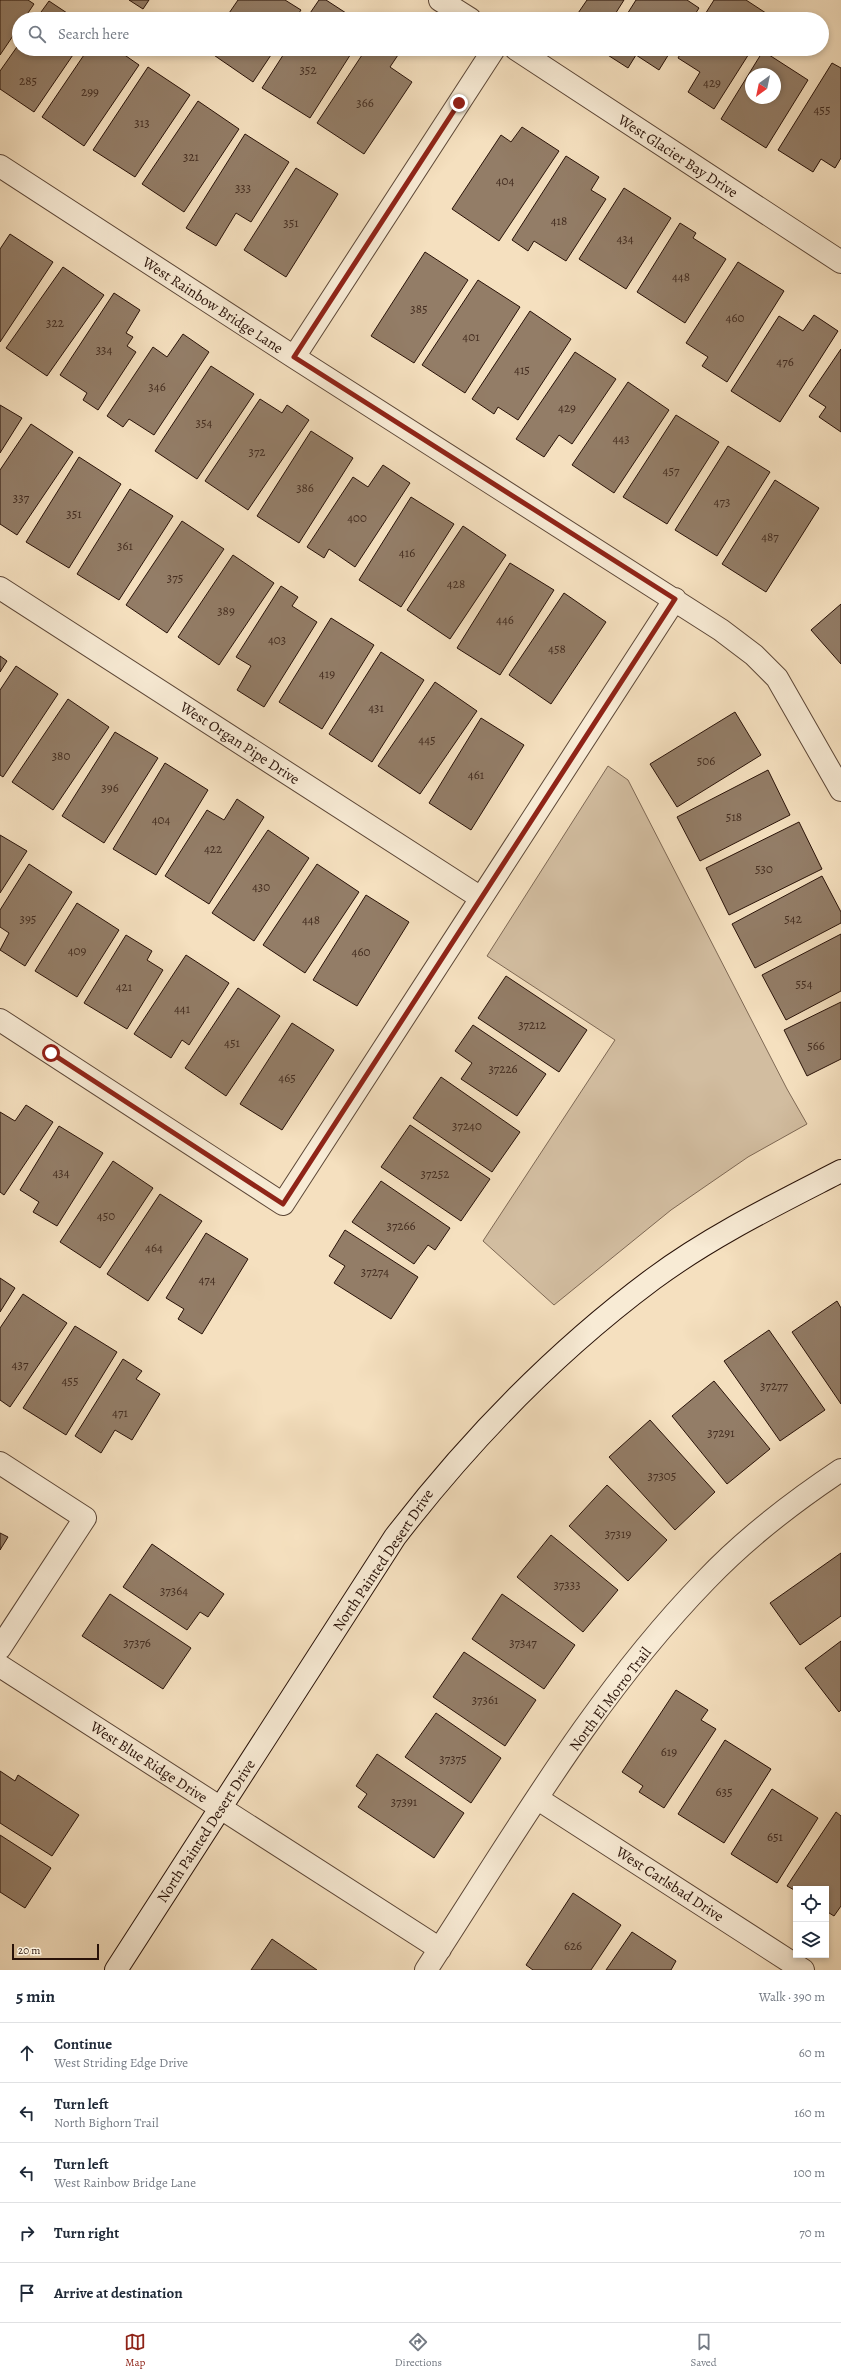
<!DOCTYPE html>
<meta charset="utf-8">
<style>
body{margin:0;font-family:Alegreya,serif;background:#f2f2f3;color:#1f2937}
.controls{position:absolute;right:12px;bottom:12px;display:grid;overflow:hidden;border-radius:0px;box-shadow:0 2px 6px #0003}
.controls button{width:36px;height:36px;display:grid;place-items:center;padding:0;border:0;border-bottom:1px solid #e0e1e3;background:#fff;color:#1f2937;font:20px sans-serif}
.compass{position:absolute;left:745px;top:68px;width:36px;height:36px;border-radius:50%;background:#fff;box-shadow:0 2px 6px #0003;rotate:213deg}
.scale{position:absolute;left:12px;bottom:10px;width:87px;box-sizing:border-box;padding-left:4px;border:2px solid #291208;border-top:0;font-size:11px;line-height:14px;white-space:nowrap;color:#291208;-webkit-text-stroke:3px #f8ebd5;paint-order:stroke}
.stop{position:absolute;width:12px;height:12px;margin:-9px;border:3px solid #8f2418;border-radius:50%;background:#fff}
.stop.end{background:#8f2418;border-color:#fff;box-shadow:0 1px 4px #0008}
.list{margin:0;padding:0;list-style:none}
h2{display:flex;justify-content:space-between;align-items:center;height:52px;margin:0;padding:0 16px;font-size:17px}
h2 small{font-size:13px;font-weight:400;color:#747a83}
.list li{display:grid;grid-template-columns:26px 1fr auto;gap:12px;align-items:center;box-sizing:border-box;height:60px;padding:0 16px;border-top:1px solid #e0e1e3}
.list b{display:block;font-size:15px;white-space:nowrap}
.list p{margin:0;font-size:13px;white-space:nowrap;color:#747a83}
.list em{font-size:13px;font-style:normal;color:#747a83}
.icon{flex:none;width:22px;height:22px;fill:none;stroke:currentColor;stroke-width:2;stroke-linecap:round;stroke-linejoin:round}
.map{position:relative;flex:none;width:841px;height:1970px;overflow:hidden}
.search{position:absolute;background:#fff;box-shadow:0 2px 6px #0003;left:12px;right:12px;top:12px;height:44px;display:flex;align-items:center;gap:10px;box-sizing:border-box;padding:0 14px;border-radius:22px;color:#747a83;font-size:15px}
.sheet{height:352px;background:#fff}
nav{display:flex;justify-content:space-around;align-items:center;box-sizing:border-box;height:56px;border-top:1px solid #e0e1e3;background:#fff;font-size:11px;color:#747a83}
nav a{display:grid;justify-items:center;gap:2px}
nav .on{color:#8f2418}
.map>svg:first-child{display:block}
.green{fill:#d2bda0;stroke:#7e6854}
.building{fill:#937d67;stroke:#291208;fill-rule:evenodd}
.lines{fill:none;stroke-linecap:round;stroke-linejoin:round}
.street-casing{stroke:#5c4636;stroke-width:24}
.secondary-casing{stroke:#291208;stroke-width:24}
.street{stroke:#f8ebd5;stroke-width:22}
.secondary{stroke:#f8ebd5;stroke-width:22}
.route{stroke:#8f2418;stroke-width:5}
.labels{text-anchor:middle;stroke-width:3;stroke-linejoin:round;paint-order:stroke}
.number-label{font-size:13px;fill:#442d20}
.street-label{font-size:15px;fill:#291208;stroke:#f8ebd5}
</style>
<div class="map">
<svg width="841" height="1970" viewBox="0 0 841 1970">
<rect width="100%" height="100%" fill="#f5e0bf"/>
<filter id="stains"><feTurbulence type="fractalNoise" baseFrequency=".005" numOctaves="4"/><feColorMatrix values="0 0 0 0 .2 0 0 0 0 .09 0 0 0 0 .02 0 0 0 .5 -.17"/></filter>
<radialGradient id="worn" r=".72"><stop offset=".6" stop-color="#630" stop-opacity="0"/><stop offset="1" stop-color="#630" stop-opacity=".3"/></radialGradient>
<!-- green -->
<path class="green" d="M608,766L628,780L787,1089L807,1124L748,1157L671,1210L554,1305L483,1241L615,1040L487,956Z"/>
<!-- building -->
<path class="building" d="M0,0H28L34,4L24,19H19V27L0,55Z
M129,0H149L143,9Z
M238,0H285L301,10L295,19H225Z
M319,0H326L346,13L343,19H306Z
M587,0H624L612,19H574Z
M636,0H687L699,8L692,19H624Z
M714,0H746L772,17L771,19H702Z
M49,1L76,19H36Z
M19,44V49H77L34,112L0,89V71Z
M88,49H116L139,65L84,146L42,117Z
M205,49H275L253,82Z
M287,49H354L310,118L262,88Z
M366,49H402L390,67L412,82L364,154L317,123Z
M604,49H672L659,70L636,55L628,68L603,52Z
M683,49H752L714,109L688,92L700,72L678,58Z
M763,51L808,80L766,148L721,119ZM751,74H775V98H751Z
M832,63L841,68V158L835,168L821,159L813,172L778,150Z
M148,67L190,95L135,177L93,150Z
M198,101L239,129L184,212L142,184Z
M522,127L559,151L499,241L452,209L501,135L511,142Z
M245,134L289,162L251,222L236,213L216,246L186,228Z
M566,156L599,177L591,190L606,199L566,261L534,241L528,251L512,240Z
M296,168L338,194L286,277L244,250Z
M624,188L671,218L626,289L579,259Z
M680,223L696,233L693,238L726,259L685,323L637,292Z
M10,234L53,262L0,342V249Z
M425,252L468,280L414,363L371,336Z
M738,262L784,291L727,382L702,366L708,357L686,343Z
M63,267L104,295L47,376L6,348Z
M478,280L520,307L465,393L422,365Z
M114,293L140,310L126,333L133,337L127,346L136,352L98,410L83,400L87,393L60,375Z
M530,311L571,339L518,420L498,407L494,414L472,399Z
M814,315L838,331L780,422L731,391L779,316L803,331Z
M183,334L209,352L154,435L129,419L123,427L107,416L153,347L167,357Z
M841,349V432L819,417L826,407L809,396Z
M575,352L616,379L572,444L559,435L544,457L516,439Z
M211,366L254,394L197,479L155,451Z
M628,382L669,410L614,493L572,465Z
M260,399L282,413L287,405L309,420L248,510L205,481Z
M0,405L22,418L0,453Z
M676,415L719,442L667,524L623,497Z
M31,424L73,452L17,535L0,524V470Z
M311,431L353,458L299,543L257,516Z
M728,446L770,472L717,556L675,530Z
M79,457L121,484L69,568L26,542Z
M383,465L410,483L355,567L329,549L324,558L307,547L353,477L368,487Z
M775,480L819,508L766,592L722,564Z
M130,489L173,516L119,600L77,574Z
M411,497L454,524L401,607L359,580Z
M182,521L224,549L167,633L126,605Z
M463,526L506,555L450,639L407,610Z
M233,555L274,583L219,665L178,637Z
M510,563L554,590L500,675L457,648Z
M281,586L298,597L292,606L317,622L264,707L237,690L251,666L236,657Z
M564,593L606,622L551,704L509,675Z
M841,604V664L811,630Z
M331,618L374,645L322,729L279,702Z
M381,652L424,680L372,762L329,734Z
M0,656L7,661L0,672Z
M16,666L58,694L3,777L0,775V690Z
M435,682L477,711L420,794L378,766Z
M68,699L109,727L53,810L12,782Z
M735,712L761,755L677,807L650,764Z
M481,718L524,745L471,830L429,803Z
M115,732L158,758L104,843L62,816Z
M165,763L208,790L156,875L113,849Z
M768,770L790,815L700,861L677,817Z
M237,799L264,817L209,904L165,876L207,810L224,820Z
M799,822L822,869L729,915L706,868Z
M268,830L309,858L254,941L212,913Z
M0,835L27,851L0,893Z
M29,864L72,892L25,966L0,950L9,933L0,927V910Z
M317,864L359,892L305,973L263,945Z
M822,876L841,912V923L755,968L732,924Z
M366,895L409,922L357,1006L313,980Z
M77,903L119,930L77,997L35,971Z
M841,934V991L786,1020L762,975Z
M126,935L152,951L147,960L163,970L127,1029L84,1003Z
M186,955L229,983L189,1045L182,1040L171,1058L134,1034Z
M506,976L587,1030L559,1072L478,1018Z
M238,988L280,1016L226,1096L185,1068Z
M841,1002V1059L807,1076L784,1030Z
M292,1023L334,1050L282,1130L240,1104Z
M473,1025L546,1074L517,1116L461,1079L472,1063L455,1051Z
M441,1077L520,1132L492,1172L413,1118Z
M26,1105L53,1122L4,1195L0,1192V1112L15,1121Z
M410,1125L490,1179L461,1221L381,1167Z
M59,1126L103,1153L57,1226L33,1212L39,1202L20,1190Z
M113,1161L153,1188L100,1268L60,1242Z
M381,1181L450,1228L435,1250L428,1245L414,1264L352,1222Z
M160,1194L202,1221L148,1301L107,1274Z
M345,1230L418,1277L391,1319L334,1283L345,1266L329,1256Z
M206,1233L248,1259L202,1334L178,1319L184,1309L166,1298Z
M0,1278L15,1288L0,1312Z
M23,1294L67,1323L10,1407L0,1400V1328Z
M837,1301L841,1308V1404L792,1332Z
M75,1326L117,1352L66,1435L23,1408Z
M769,1330L825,1410L780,1441L724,1361Z
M123,1359L142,1371L136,1379L160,1394L132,1440L115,1430L101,1453L75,1436Z
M714,1381L770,1449L727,1484L672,1416Z
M650,1420L715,1492L675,1530L609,1457Z
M607,1485L667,1540L628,1581L569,1526Z
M0,1533L8,1537L0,1550Z
M551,1535L618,1590L583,1632L517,1577Z
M152,1544L224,1594L208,1617L200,1612L187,1630L123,1587Z
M841,1553V1616L800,1645L770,1603Z
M110,1594L191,1648L163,1689L82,1636Z
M502,1594L575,1645L544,1689L472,1639Z
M841,1641V1710L839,1712L805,1668Z
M464,1652L536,1700L505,1746L433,1697Z
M676,1690L708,1710L701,1720L716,1729L664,1808L639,1792L643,1786L622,1772Z
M436,1713L501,1758L471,1803L405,1757Z
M725,1740L771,1769L724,1843L678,1814Z
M377,1754L464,1813L434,1858L358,1807L367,1794L356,1786Z
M0,1771L15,1781L18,1775L79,1815L52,1856L0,1823Z
M772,1789L818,1818L777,1883L731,1854Z
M836,1812L841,1816V1906L834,1916L826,1911V1889H796V1891L787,1886Z
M0,1835L51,1868L25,1908L0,1892Z
M573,1893L621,1925L591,1970H533L526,1965Z
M632,1932L676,1961L671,1970H606Z
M272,1939L317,1970H251Z"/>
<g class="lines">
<defs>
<path id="street" d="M440,0L470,19
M516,49L841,262
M0,166L294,357L721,630L754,655L777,678L841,790
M294,357L494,49
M0,588L481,898
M0,1020L283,1204L675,599
M0,1463L85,1518L0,1648
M0,1666L440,1949
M538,1799L803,1970
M426,1970C513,1837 594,1695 706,1580C746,1538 793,1502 841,1470"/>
<path id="secondary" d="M116,1970L395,1537C469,1441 555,1352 653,1279C711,1236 777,1204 841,1171"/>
</defs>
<!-- street casing -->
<use href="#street" class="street-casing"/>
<!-- secondary casing -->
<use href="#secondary" class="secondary-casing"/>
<!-- street -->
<use href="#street" class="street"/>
<!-- secondary -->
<use href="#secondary" class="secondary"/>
</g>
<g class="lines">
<!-- route -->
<path class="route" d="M51,1053L283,1204L675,599L294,357L459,103"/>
</g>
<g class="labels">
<!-- number labels -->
<g class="number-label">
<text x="308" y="74">352</text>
<text x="28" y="85">285</text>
<text x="712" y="87">429</text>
<text x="90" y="96">299</text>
<text x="365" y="107">366</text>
<text x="822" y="114">455</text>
<text x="142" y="127">313</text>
<text x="191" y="161">321</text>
<text x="505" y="185">404</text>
<text x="243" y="192">333</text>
<text x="559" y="225">418</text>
<text x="291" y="227">351</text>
<text x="625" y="243">434</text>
<text x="681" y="281">448</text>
<text x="419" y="313">385</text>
<text x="735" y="322">460</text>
<text x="55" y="327">322</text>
<text x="471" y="341">401</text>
<text x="104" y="354">334</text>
<text x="785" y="366">476</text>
<text x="522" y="374">415</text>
<text x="157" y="391">346</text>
<text x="567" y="412">429</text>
<text x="204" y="427">354</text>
<text x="621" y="443">443</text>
<text x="257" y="456">372</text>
<text x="671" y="475">457</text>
<text x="305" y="492">386</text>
<text x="21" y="502">337</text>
<text x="722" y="506">473</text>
<text x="74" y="518">351</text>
<text x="357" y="522">400</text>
<text x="770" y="541">487</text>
<text x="125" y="550">361</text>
<text x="407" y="557">416</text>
<text x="175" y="582">375</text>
<text x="456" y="588">428</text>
<text x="226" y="615">389</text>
<text x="505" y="624">446</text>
<text x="277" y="644">403</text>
<text x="557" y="653">458</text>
<text x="327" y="678">419</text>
<text x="376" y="712">431</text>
<text x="427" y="744">445</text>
<text x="61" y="760">380</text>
<text x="706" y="765">506</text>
<text x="476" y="779">461</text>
<text x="110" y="792">396</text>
<text x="734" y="821">518</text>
<text x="161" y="824">404</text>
<text x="213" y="853">422</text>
<text x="764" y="873">530</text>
<text x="261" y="891">430</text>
<text x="28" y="923">395</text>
<text x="793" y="923">542</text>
<text x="311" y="924">448</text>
<text x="77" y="955">409</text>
<text x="361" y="956">460</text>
<text x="804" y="988">554</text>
<text x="124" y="991">421</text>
<text x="182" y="1013">441</text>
<text x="532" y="1029">37212</text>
<text x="232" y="1047">451</text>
<text x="816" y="1050">566</text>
<text x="503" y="1073">37226</text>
<text x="287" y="1082">465</text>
<text x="467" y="1130">37240</text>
<text x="61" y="1177">434</text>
<text x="435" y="1178">37252</text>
<text x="106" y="1220">450</text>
<text x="401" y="1230">37266</text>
<text x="154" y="1252">464</text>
<text x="375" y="1276">37274</text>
<text x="207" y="1284">474</text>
<text x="20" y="1369">437</text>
<text x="70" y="1385">455</text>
<text x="774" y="1390">37277</text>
<text x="120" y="1417">471</text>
<text x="721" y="1437">37291</text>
<text x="662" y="1480">37305</text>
<text x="618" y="1538">37319</text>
<text x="567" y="1589">37333</text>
<text x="174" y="1595">37364</text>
<text x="137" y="1647">37376</text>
<text x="523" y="1647">37347</text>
<text x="485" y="1704">37361</text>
<text x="669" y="1756">619</text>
<text x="453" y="1763">37375</text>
<text x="724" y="1796">635</text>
<text x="404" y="1806">37391</text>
<text x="775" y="1841">651</text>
<text x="573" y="1950">626</text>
</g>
<!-- street labels -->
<g class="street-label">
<text transform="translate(678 156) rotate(33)" y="5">West Glacier Bay Drive</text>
<text transform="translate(213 305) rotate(33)" y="5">West Rainbow Bridge Lane</text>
<text transform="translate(240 743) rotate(33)" y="5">West Organ Pipe Drive</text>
<text transform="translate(383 1560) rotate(-56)" y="5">North Painted Desert Drive</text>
<text transform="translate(610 1699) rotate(-53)" y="5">North El Morro Trail</text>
<text transform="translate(149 1762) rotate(33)" y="5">West Blue Ridge Drive</text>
<text transform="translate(206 1831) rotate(-57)" y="5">North Painted Desert Drive</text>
<text transform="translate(670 1884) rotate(33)" y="5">West Carlsbad Drive</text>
</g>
</g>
<rect width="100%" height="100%" filter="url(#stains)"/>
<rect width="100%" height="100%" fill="url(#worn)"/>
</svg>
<div class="controls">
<button><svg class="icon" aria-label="locate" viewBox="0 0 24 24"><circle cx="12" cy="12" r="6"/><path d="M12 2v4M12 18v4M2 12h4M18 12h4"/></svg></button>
<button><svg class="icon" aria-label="layers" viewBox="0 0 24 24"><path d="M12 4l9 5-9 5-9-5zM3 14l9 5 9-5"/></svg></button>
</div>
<svg class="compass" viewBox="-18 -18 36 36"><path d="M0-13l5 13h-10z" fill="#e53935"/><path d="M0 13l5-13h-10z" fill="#747a83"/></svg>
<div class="scale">20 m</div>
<div class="stop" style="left:51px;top:1053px"></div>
<div class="stop end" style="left:459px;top:103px"></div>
<div class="search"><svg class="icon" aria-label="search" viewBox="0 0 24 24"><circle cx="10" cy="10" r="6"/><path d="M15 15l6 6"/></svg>Search here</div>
</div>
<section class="sheet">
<h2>5 min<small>Walk · 390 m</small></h2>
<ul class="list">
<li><svg class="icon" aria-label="ahead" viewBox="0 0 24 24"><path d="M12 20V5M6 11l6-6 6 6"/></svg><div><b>Continue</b><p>West Striding Edge Drive</p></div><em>60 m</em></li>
<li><svg class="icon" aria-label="left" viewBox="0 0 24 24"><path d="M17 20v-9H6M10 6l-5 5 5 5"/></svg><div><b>Turn left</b><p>North Bighorn Trail</p></div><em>160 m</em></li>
<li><svg class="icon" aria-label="left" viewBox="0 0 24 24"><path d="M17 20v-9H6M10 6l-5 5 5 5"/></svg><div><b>Turn left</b><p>West Rainbow Bridge Lane</p></div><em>100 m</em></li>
<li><svg class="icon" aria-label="right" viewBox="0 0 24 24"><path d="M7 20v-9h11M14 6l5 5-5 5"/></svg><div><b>Turn right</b></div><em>70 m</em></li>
<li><svg class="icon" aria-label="arrive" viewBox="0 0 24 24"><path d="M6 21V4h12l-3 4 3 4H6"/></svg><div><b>Arrive at destination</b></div></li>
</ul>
</section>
<nav>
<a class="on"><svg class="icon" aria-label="map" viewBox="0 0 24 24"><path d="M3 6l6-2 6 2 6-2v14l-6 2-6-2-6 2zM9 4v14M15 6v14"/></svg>Map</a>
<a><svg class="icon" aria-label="directions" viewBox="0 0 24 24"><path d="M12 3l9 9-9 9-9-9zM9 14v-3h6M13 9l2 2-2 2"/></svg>Directions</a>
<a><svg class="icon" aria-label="saved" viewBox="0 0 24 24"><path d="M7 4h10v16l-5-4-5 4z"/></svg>Saved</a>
</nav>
